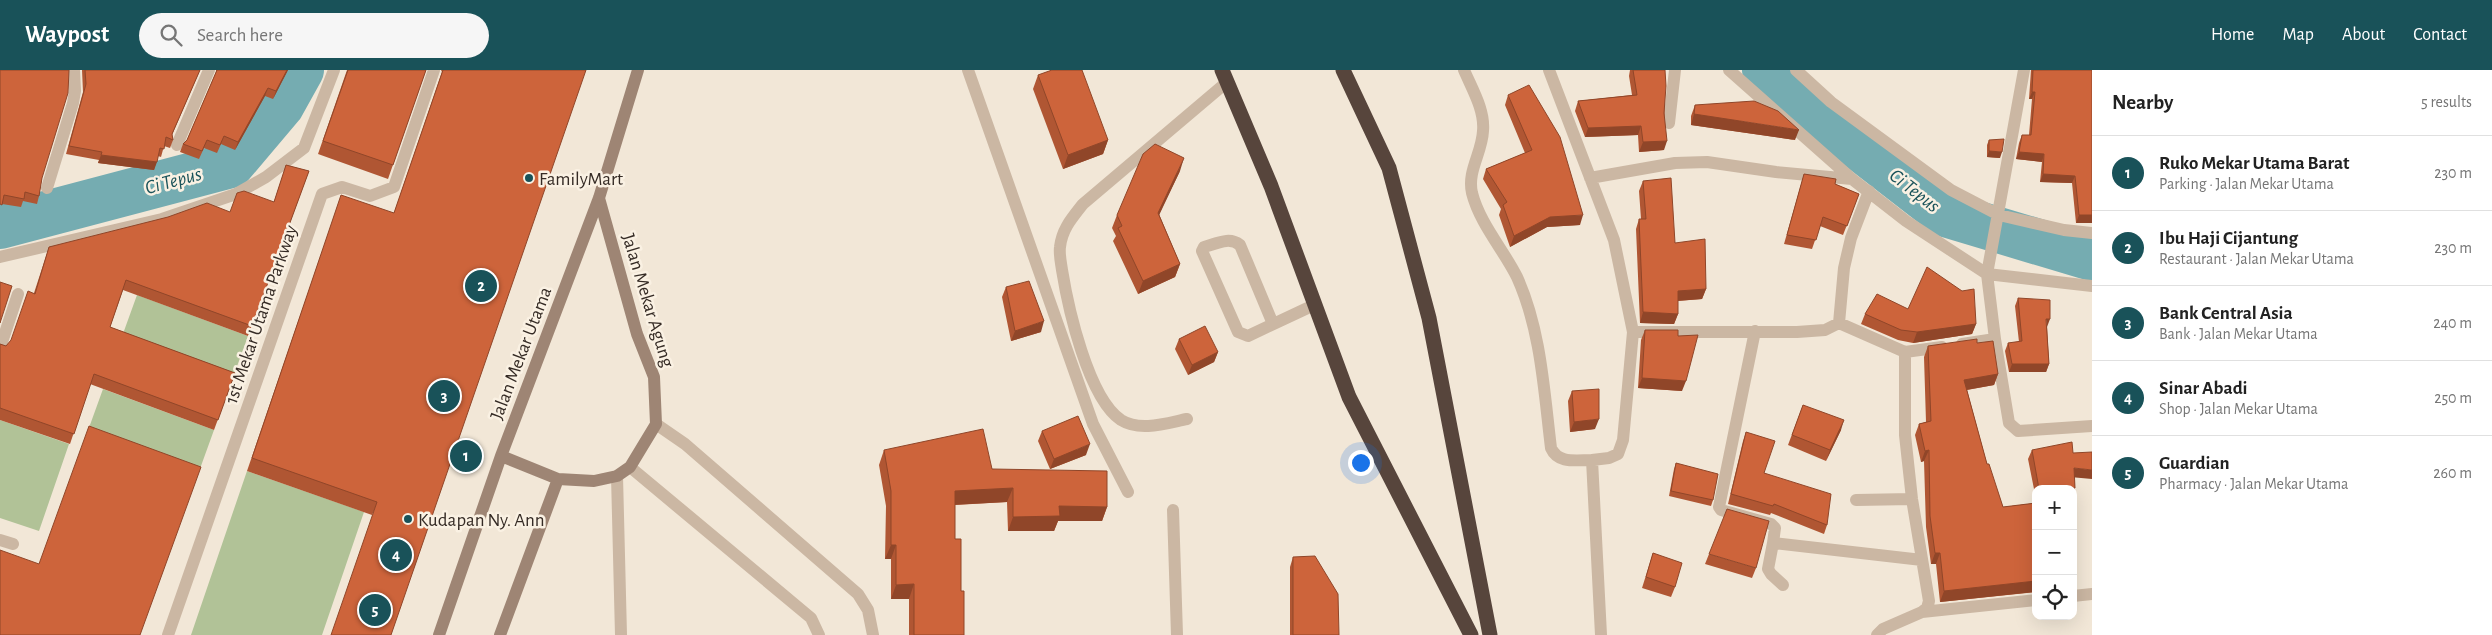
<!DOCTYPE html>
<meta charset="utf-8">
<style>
body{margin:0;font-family:"Alegreya Sans",sans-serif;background:#f6f6f6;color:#222}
.controls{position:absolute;right:15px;bottom:15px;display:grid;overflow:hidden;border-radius:10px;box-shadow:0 5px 20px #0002}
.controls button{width:45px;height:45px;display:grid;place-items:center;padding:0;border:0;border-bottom:1px solid #e0e0e0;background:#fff;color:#222;font:25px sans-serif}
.you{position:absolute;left:1360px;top:392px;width:18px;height:18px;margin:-12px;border:4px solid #fff;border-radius:50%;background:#1a73e8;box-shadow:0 0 0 8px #1a73e833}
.badge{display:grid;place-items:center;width:32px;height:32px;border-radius:50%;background:#195259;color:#fff;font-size:16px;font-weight:700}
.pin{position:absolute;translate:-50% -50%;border:2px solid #fff;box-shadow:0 1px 5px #0006}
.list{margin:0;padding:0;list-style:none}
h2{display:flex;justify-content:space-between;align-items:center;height:65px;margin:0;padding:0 20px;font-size:21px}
h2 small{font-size:16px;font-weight:400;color:#767676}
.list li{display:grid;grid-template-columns:32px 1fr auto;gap:15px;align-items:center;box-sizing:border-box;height:75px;padding:0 20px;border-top:1px solid #e0e0e0}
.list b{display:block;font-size:19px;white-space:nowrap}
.list p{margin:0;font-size:16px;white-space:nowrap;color:#767676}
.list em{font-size:16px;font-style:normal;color:#767676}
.icon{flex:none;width:28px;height:28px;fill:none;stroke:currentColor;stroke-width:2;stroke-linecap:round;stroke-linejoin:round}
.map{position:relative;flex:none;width:2092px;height:565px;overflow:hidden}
header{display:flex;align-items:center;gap:30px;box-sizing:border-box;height:70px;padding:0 25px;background:#195259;color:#fff}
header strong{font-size:24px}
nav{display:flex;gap:28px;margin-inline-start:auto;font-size:18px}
.search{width:350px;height:45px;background:#f6f6f6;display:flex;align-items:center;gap:12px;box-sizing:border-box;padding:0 18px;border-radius:28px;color:#767676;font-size:19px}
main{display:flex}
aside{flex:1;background:#fff}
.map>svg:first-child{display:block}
.green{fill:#b1c297}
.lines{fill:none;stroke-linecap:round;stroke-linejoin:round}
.river{stroke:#75acb1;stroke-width:46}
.lane{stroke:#cbb7a3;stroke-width:12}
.street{stroke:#cbb7a3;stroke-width:12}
.secondary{stroke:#9e8574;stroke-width:12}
.highway{stroke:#57453c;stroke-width:15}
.wall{fill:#b05633}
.shaded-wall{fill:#904629}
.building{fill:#cd643b;stroke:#904629}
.poi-dot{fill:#195259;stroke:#faf1e3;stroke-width:2}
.labels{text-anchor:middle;stroke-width:5;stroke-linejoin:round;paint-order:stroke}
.poi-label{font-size:19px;fill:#352b25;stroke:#faf1e3;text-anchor:start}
.street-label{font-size:19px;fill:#352b25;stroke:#faf1e3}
.water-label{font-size:20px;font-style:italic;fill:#195259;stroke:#faf1e3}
</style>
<header>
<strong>Waypost</strong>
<div class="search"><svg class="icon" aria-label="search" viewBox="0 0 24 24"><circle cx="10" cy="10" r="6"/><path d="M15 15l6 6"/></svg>Search here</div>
<nav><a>Home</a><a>Map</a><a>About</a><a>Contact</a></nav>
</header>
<main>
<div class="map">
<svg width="2092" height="565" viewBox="0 0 2092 565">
<rect width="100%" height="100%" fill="#f2e7d7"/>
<!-- green -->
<path class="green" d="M137,225L248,266L231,313L120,272Z
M103,319L214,360L197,407L86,366Z
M0,350L69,374L39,461L0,448Z
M247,401L364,442L322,565H191Z"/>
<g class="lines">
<!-- river -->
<path class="river" d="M1765,0L1821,48L1945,144L2092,188
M0,156L231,95L281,36L301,0"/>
<!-- lane -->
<path class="lane" d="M1273,254L1240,175C1229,166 1216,174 1204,177L1202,181L1238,262L1248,266L1314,235
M1187,349C1167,353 1140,362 1121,350C1088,328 1068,237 1062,200C1061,193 1059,184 1060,177C1062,159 1072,148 1083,134L1227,12"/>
<!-- street -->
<path class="street" d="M968,0L1093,354L1128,422
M1464,0C1472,19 1485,40 1483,61C1482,83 1467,101 1472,123C1480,154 1503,179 1517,207C1541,260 1544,321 1551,378C1558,394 1576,390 1592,390L1601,565
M1549,0L1614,170L1633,262L1623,370L1618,384L1609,388L1592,390
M1729,0L1852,109L1906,151L1987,204L2024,0
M1796,0L1831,32L1951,120L1999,145L2064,160L2092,163
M1669,53L1675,0
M177,75L209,0
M1590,108L1675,93L1707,92L1776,102L1852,109
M47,118L73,33L75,21L74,0
M1869,121L1851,168L1844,198L1839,253L1905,282
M0,187L162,149L236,124L266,107L304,78L334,0
M1755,261L1719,437L1721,440L1771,454L1775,458L1773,473
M1633,262H1797L1825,260L1839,253
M1995,269L2009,353L2018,361L2092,356
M1962,274L1995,269L1987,204L2092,216
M0,278L18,224
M656,354L685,374L858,524L868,540L873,565
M630,397L811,548L819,565
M617,406L621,565
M1856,430L1912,429
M1173,440L1177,565
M0,470L13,474
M1783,515L1771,504L1768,499L1773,473L1922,490
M2073,526L2092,524
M1922,542L2036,530
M168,565L322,124L342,117L370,126L394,117L434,0
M1877,565L1883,559L1922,542L1927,538L1929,531L1912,429L1905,365V282L1942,277"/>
<!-- secondary -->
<path class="secondary" d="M501,386L558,409L594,411L617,406L630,397L656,354L654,307L637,264L599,128
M439,565L501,386L599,128L638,0
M500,565L558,409"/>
<!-- highway -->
<path class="highway" d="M1222,0L1271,116L1349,327L1471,565
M1343,0L1389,98L1429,248L1490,565"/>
</g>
<!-- wall -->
<path class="wall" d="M0,0L42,108L39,126L37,134L23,131L21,137L2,134Z
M82,0H200L172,65L173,70L170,78L164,76L161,87L158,86L154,100L98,93L99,90L66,84L83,22Z
M216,0H288L273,29L265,26L235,80L221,74L217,83L204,78L199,89L180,82L183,74L187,70L216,2Z
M347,0H426L388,109L318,84Z
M441,0H586L372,445L247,401L337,138L394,143L442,2Z
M1630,0H1665L1664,80L1639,82L1638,65L1585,67L1575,41L1578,31L1632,25L1629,6Z
M2031,0H2092V153H2076L2072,113L2040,112L2042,92L2016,89L2019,73L2022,65H2029L2032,29H2029Z
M1038,5L1108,70L1103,84L1063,99L1033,19Z
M1508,25L1580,155L1547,157L1510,177L1499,145L1501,139L1483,109L1486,99L1525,83L1505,35Z
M1695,35L1795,70L1691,55V46Z
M1989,70L2000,88L1987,87V75Z
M286,95L309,101L248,266L123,220L110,257L235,303L214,360L90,314L70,374L0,350V274L6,276L11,271L34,223L49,177L230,142L274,132Z
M1180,101L1159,144L1180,194L1175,207L1138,224L1113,171L1116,166L1112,158L1117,145Z
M1804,104L1835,114L1859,124L1843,165L1820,156L1812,179L1784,174Z
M1643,111L1675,173L1706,219L1702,229L1678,231V244L1674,254L1640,253L1636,159L1639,149H1641L1639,121Z
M1006,217L1041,262L1011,271L1002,227Z
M2018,228L2047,256L2049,294L2046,302H2009L2005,281L2008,273L2019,272L2015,236Z
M1908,239L1976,254L1972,264L1913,273L1898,270L1861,254L1865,244Z
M1645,260L1678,266L1682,321L1638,318L1641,270Z
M1179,269L1218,282L1214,292L1188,305L1175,279Z
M1977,273L1998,304L1994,315L1967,320L1987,394L2003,437L2036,433V522L1940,532L1936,494H1931L1926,457L1924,391L1921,392L1915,365L1919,354L1926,352L1924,287L1928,276Z
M1572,321L1595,359L1570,362L1568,331Z
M1803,335L1841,360L1826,391L1788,375Z
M1042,361L1086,385L1050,399L1038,371Z
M1746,362L1764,403L1827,455L1824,464L1771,443L1770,445L1728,434L1743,371Z
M884,380L992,399L1107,437L1102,451H1058L1054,461H1008L1007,432L955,435V469L961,521L964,565H909V529H891V489H885L886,436L879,395Z
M2032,380L2074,407L2075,418L2073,423V419H2036V429L2028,389Z
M1676,393L1713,430L1711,436L1669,426L1674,399Z
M1653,483L1675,517L1671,527L1642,518Z
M1709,484L1756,498L1752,508L1705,494Z
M1293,487L1339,565H1290V497Z"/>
<!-- shaded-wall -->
<path class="shaded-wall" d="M287,0H288L273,29L276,21Z
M268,18L265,26L235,80L238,72Z
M2032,22H2035L2032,29H2029Z
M1694,44L1799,60L1795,70L1691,55Z
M1641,56L1638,65L1585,67L1588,58Z
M1108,70L1103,84L1063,99L1068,85Z
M1667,71L1664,80L1639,82L1643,72Z
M1989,81L2002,82L2000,88L1987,87Z
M2019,82L2044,84L2042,92L2016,89Z
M101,85L157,92L154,100L98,93Z
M1184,88L1180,101L1154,156L1158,143Z
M2043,104L2075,106L2072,113L2040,112Z
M1583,145L1580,155L1547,157L1510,177L1514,166L1550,147Z
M2079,145H2092V153H2076Z
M1180,194L1175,207L1138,224L1143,211Z
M1706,219L1702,229L1675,231L1678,221Z
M1643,242L1678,244L1674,254L1640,253Z
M2046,249H2050L2047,257Z
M1044,251L1041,262L1011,271L1015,261Z
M1976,254L1972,264L1913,273L1917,262Z
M1218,282L1214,292L1188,305L1192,295Z
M2012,294H2049L2046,302H2009Z
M1998,304L1994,315L1960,321L1964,310Z
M1642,308L1686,311L1682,321L1638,318Z
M1599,349L1595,359L1570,362L1574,352Z
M1844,350L1841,360L1826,391L1830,380Z
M1090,374L1086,385L1050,399L1054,389Z
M1929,380L1924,391L1921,392L1925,381Z
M2074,398L2092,400V409L2070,407Z
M1013,418L1007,432L950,435L955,421Z
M1059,436L1107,437L1102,451H1058L1054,461H1008L1013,447Z
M891,475H896L891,489H885Z
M1935,483H1940L1936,494H1931Z
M2036,511L2035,522L1940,532L1944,521Z
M914,514L909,529H891L896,515Z"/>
<!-- building -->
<path class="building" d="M0,0H69L68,23L42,108L39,126L25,122L24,129L4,125L2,135L0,134Z
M85,0H200L172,64L173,70L166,67L164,79L160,78L157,92L101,85L102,82L69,76L86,14Z
M217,0H287L276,21L268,18L238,72L224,66L220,75L207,70L202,81L183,74L187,70Z
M348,0H426L393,95L323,71Z
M443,0H586L391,565H331L377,432L252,388L341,125L394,143Z
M1052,0H1082L1108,70L1068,85L1038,5Z
M1633,0H1665L1666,16L1664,43L1667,71L1643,72L1641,56L1588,58L1578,31L1637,25Z
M2033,0H2092V145H2079L2075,106L2043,104L2044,84L2019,82L2022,65H2031L2035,22H2032Z
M1529,15L1560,67L1583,145L1550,147L1514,166L1503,135L1507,132L1486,99L1532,80L1508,25Z
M1754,31L1778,41L1799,60L1694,44L1695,35Z
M2004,69L2002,82L1989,81V70Z
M1155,74L1184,88L1158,143L1180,194L1143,211L1118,158L1122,156L1117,145L1143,84Z
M286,95L309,101L252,256L126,210L110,257L235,303L218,350L94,304L74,364L0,338V274L6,276L11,270L28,221L35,224L49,177L168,147L207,133L230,142L237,123L244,121L274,132Z
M1804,104L1836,109L1835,114L1859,124L1847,156L1823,147L1816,170L1787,165Z
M1671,108L1675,173L1705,169L1706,219L1678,221V244L1643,242L1639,149H1646L1643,111Z
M1927,197L1962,221L1974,219L1976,254L1917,262L1901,260L1865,244L1877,224L1908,239Z
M1029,211L1044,251L1015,261L1006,217Z
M0,212L12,216L0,253Z
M2018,228L2050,230V249H2046L2049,294H2012L2008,273L2022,271Z
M1205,256L1218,282L1192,295L1179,269Z
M1645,260H1678V266L1698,265L1686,311L1642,308Z
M1977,269V273L1993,271L1998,304L1964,310L1987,394H1989L2003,437L2036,433V511L1944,521L1940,483H1935L1930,446L1929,380L1925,381L1919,354L1931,351L1928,276Z
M1599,319V349L1574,352L1572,321Z
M1803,335L1844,350L1830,380L1792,365Z
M1078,346L1090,374L1054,389L1042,361Z
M89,356L201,397L140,565H0V480L39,494Z
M983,359L992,399L1107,401V437L1059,436L1060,446L1013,447V418L955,421V469H961V521H964V565H914V514L896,515V475H891V421L884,380Z
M1746,362L1775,371L1764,403L1831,424L1827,455L1774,434L1773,436L1731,424Z
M2072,372L2073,383L2092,382V400L2074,398L2075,418L2039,419L2032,380Z
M1676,393L1718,404L1713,430L1671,421Z
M1727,439L1769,451L1756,498L1709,484Z
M1653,483L1682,493L1675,517L1646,507Z
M1315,486L1338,524L1339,565H1293V487Z"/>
<!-- markers -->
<g class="poi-dot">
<circle cx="529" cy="108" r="5"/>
<circle cx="408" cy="449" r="5"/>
</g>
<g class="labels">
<!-- poi labels -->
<g class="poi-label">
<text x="539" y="115">FamilyMart</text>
<text x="418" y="456">Kudapan Ny. Ann</text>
</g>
<!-- street labels -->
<g class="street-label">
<text transform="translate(649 230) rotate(73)" y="7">Jalan Mekar Agung</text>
<text transform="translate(260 244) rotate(-71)" y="7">1st Mekar Utama Parkway</text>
<text transform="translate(520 283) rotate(-69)" y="7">Jalan Mekar Utama</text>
</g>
<!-- water labels -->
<g class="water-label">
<text transform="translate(173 110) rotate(-15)" y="7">Ci Tepus</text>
<text transform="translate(1915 120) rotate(38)" y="7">Ci Tepus</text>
</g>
</g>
</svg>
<div class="controls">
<button>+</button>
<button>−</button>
<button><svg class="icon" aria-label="locate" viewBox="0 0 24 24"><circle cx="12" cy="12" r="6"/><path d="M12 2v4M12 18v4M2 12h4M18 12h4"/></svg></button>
</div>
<div class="you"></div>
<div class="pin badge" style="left:466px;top:386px">1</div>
<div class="pin badge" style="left:481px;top:216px">2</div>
<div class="pin badge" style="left:444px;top:326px">3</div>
<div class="pin badge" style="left:396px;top:485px">4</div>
<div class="pin badge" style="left:375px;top:540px">5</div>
</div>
<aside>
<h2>Nearby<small>5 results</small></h2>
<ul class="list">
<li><span class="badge">1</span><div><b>Ruko Mekar Utama Barat</b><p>Parking · Jalan Mekar Utama</p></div><em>230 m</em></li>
<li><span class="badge">2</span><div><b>Ibu Haji Cijantung</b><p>Restaurant · Jalan Mekar Utama</p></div><em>230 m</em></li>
<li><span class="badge">3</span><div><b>Bank Central Asia</b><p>Bank · Jalan Mekar Utama</p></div><em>240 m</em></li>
<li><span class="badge">4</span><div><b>Sinar Abadi</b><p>Shop · Jalan Mekar Utama</p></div><em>250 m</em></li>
<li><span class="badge">5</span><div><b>Guardian</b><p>Pharmacy · Jalan Mekar Utama</p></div><em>260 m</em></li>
</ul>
</aside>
</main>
